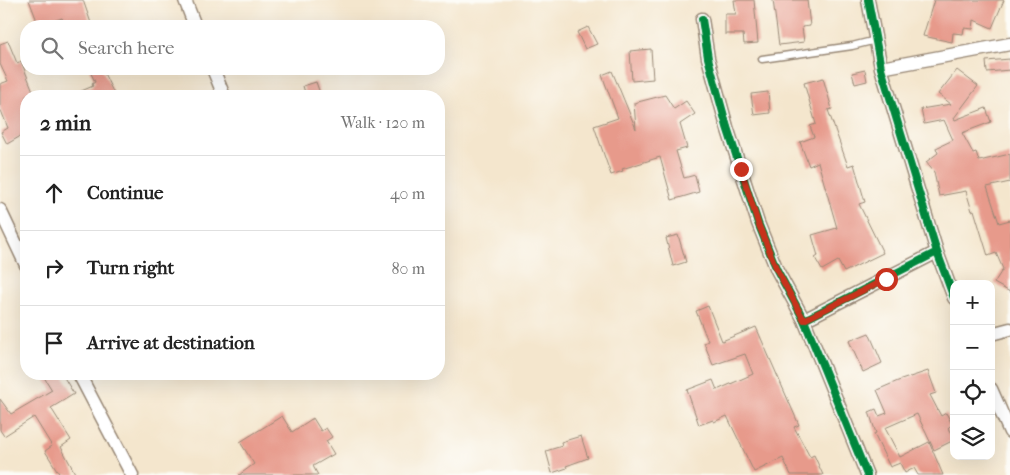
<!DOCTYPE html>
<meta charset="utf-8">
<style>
body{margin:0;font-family:"IM FELL French Canon",serif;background:#f6f6f6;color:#222}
.controls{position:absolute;right:15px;bottom:15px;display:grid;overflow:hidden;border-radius:10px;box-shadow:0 5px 20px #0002}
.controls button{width:45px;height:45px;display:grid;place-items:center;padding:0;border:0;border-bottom:1px solid #e0e0e0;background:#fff;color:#222;font:25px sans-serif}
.stop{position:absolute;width:15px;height:15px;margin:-11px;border:4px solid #c8321e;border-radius:50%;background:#fff}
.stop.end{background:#c8321e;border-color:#fff;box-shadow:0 1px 5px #0008}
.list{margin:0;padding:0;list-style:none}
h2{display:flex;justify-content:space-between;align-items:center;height:65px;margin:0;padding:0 20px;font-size:21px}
h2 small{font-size:16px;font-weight:400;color:#767676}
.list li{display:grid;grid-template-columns:32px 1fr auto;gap:15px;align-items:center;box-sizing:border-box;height:75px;padding:0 20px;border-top:1px solid #e0e0e0}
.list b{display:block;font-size:19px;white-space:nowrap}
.list em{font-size:16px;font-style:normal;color:#767676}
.icon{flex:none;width:28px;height:28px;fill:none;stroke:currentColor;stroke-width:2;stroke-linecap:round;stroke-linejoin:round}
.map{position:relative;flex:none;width:1010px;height:475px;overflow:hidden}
.search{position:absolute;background:#fff;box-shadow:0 5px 20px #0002;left:20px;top:20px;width:425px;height:55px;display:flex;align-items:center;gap:12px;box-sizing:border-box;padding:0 18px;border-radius:20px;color:#767676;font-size:19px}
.panel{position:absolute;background:#fff;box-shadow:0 5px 20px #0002;left:20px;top:90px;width:425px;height:290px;border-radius:20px}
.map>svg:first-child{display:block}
.building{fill:#e79a8b}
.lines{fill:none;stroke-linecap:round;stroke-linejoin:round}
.lane-casing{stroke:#988876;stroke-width:9}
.street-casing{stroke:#988876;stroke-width:15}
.lane{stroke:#fff;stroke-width:6}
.street{stroke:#fff;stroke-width:12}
.cycleway-casing{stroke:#fdfcf7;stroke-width:11}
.cycleway{stroke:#00873e;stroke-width:8}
.route{stroke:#c8321e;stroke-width:6}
</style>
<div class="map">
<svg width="1010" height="475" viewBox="0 0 1010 475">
<rect width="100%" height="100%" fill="#fdfcf7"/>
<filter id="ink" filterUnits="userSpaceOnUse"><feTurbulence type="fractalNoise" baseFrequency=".02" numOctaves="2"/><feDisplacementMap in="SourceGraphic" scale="10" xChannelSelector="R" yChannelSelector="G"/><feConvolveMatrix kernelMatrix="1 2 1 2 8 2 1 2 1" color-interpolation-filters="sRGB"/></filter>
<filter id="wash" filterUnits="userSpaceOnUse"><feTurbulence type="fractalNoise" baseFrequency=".0096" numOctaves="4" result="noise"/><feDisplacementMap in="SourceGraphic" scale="20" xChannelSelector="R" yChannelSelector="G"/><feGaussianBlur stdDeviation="1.12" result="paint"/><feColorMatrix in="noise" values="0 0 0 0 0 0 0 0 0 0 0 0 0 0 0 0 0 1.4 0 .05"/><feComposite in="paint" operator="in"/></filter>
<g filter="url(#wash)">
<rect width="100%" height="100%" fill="#f4e6cd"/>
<g id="blocks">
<!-- building -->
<path class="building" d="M29,0H83L92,26H67L66,23H64L62,18L39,26Z
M734,0H754L758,43L744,44L743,34H725V14H736Z
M773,0H807L810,26L802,27L804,42L779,45Z
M934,0H1004L992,28L974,20L973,29L964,28L963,34L953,33L952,42L923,36Z
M588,27L597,44L585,49L577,32Z
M8,41L17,63L21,61L35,96H26V133L7,144L1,132L8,128L0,108V84L8,81L0,64V44Z
M651,49L653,79L632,81L630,51Z
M1010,59V70L987,72L986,61Z
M89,69H102L115,96H70L93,86L92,84L95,82Z
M865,70L867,81L855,84L852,73Z
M957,70L978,86L954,118L955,120L986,108L991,122L962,133L973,153L976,152L979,161L1010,154V182L987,187L999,223L1010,220V292L994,283L1003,269L996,253L988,256L974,210L972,211L966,191L939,196L934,172L926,162L938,153L936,148L953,140L944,120L924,124L921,109L951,104L938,94Z
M612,71L636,129L634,103L665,95L674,109L686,101L695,114L680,124L687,148L676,151L684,178L695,175L699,192L672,200L660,157L622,169L623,171L611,175L594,126L618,118L602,75Z
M823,78L832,109L828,110L848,166L854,164L865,202L859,204L883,253L844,272L838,261L822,270L815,258L818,256L812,235L837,228L818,162L809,166L800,142L814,137L810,126L816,124L804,83Z
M316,82L321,96H306L303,86Z
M768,92L770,113L754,115L751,94Z
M678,235L686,262L673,266L666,238Z
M708,306L722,341L756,327L799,425L794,427L810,457L814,455L823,475H791L783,458L754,472L727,416L714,422L713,420L699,425L687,390L713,380L717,390L753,374L745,354L713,365L704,343L708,341L696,311Z
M869,333L882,363L863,372L849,341Z
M928,371L936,393L930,395L941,416L946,413L952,424L948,428L954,440L934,450L917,414L885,428L900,457L929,442L943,475H918L914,468L905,473L900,463L890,467L874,434L876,433L869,412L876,409L879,416L887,413L877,390L898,381Z
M42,374H62L74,394L51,408L71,440L61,447L76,475H60L45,451L52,446L34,417L4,436L0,430V399L11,414L52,390Z
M282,416L292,432L313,418L321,431L326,428L332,437L326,441L334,454L313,466L318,475H239L254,464L240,442Z
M581,436L588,458L566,466L567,468L552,473L546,451L562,446L561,442Z"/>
</g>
</g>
<g filter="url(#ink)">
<use href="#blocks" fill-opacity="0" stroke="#988876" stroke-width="1"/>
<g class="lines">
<defs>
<path id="lane" d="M762,59L852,46L876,40"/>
<path id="street" d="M185,0L195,26
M868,0L881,68L937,252L954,298
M702,19L708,58L727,127L758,223L777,270L804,320
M881,68L1010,44
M213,69L224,96
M0,210L26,265
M991,334L1010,329
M79,374L132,475
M991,389L1010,432
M867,475L804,320L937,252"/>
</defs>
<!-- lane casing -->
<use href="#lane" class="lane-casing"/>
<!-- street casing -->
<use href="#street" class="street-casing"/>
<!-- lane -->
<use href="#lane" class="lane"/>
<!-- street -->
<use href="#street" class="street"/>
<defs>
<path id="cycleway" d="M868,0L881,68L937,252L954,298
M702,19L708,58L727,127L758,223L777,270L804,320
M867,475L804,320L937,252"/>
</defs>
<!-- cycleway casing -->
<use href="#cycleway" class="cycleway-casing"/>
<!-- cycleway -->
<use href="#cycleway" class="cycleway"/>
</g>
</g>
<g class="lines" filter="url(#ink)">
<!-- route -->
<path class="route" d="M741,169L758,223L777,270L804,320L886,279"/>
</g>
</svg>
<div class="controls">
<button>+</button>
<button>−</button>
<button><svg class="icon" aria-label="locate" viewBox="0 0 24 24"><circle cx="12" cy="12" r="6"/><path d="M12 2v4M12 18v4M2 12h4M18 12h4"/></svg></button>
<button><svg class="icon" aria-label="layers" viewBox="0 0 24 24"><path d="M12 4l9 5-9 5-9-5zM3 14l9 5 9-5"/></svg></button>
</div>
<div class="stop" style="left:886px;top:279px"></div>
<div class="stop end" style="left:741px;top:169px"></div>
<div class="search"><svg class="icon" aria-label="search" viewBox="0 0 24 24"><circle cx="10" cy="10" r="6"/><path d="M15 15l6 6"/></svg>Search here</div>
<section class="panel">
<h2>2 min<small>Walk · 120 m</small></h2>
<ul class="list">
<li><svg class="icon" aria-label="ahead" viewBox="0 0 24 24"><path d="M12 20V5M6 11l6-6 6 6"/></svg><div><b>Continue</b></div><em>40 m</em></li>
<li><svg class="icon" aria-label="right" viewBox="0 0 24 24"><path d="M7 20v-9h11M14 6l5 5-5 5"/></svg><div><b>Turn right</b></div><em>80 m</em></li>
<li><svg class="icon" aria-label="arrive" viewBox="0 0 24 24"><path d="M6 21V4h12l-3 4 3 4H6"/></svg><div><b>Arrive at destination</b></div></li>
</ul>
</section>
</div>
